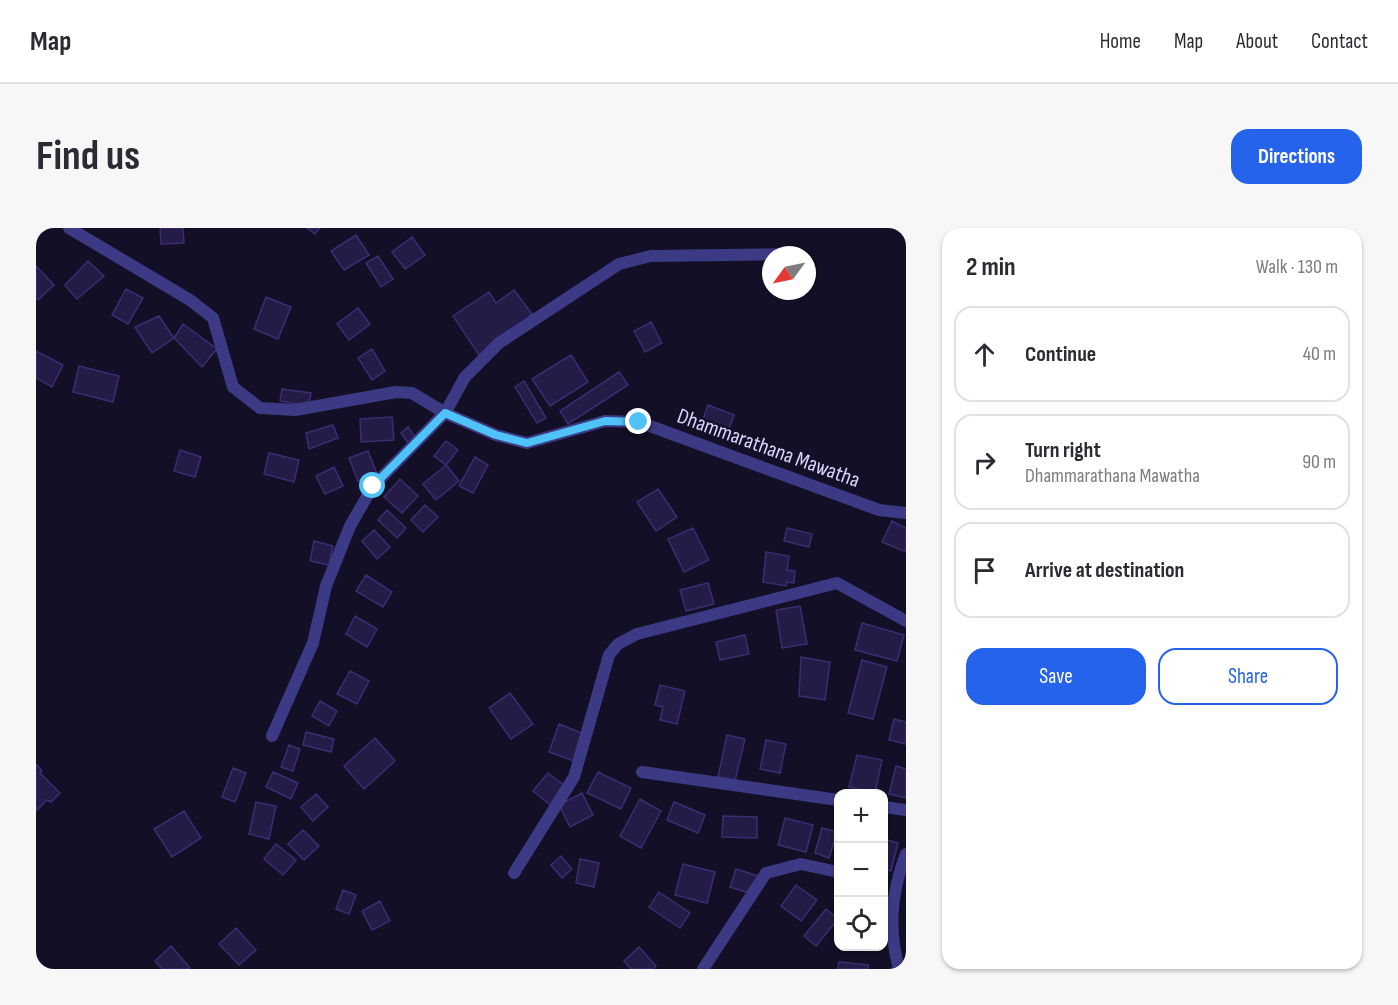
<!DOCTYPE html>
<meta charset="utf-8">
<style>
body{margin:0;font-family:"Sofia Sans Condensed",sans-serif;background:#f7f7f7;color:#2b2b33}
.controls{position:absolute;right:18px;bottom:18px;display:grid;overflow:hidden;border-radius:12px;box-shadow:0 2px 4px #0004}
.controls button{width:54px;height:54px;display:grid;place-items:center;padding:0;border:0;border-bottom:2px solid #e1e1e2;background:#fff;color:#2b2b33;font:30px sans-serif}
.compass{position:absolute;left:726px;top:18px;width:54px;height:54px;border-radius:50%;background:#fff;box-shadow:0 2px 4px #0004;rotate:237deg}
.stop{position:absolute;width:18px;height:18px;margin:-14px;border:4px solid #4fc3f7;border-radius:50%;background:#fff}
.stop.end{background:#4fc3f7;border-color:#fff;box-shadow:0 2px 6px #0008}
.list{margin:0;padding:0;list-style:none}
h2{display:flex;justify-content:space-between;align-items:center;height:78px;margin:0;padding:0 24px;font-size:26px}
h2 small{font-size:20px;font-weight:400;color:#7c7c81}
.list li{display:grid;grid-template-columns:39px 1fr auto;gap:18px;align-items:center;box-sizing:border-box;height:96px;margin:0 12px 12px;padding:0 12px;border:2px solid #e1e1e2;border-radius:18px}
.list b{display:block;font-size:22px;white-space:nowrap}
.list p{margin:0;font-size:20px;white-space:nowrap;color:#7c7c81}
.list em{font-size:20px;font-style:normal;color:#7c7c81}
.actions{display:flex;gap:12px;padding:18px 24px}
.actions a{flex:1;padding:14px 0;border:2px solid #2563eb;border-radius:18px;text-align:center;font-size:21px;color:#2563eb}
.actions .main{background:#2563eb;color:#fff}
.icon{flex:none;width:33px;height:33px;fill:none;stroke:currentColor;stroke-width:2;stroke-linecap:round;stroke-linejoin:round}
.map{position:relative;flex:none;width:870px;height:741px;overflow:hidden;border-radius:18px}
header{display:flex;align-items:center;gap:36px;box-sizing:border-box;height:84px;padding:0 30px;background:#fff;border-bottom:2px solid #e1e1e2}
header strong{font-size:28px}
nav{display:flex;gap:33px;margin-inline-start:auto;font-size:21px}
.intro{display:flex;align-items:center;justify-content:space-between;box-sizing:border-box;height:144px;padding:0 36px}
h1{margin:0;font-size:42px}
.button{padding:15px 27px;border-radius:18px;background:#2563eb;color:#fff;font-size:21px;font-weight:700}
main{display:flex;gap:36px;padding:0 36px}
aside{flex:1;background:#fff;border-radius:18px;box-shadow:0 2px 4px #0004}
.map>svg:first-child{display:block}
.building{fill:#241b47;stroke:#3b2d73;stroke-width:1.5}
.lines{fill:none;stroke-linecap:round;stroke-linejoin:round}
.minor{stroke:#3d3a85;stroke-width:12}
.route{stroke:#4fc3f7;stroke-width:8}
.labels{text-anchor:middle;stroke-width:4.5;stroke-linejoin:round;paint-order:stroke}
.street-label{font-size:22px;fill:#d9d4ff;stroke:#130f26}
</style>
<header>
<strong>Map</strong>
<nav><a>Home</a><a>Map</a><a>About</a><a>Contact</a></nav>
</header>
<div class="intro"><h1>Find us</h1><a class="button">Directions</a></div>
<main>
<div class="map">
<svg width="870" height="741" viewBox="0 0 870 741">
<rect width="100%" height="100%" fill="#130f26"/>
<!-- building -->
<path class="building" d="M124,0H147L148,15L125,16Z
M271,0H284L279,6Z
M320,7L333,27L308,42L295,23Z
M376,9L389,27L369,41L356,24Z
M342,28L357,51L345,59L330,35Z
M52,33L68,48L41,71L29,57Z
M0,38L18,57L2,72L0,70Z
M90,61L107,70L92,96L76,87Z
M478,62L496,86L445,130L417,88L453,64L460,75Z
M230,69L255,79L242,111L218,101Z
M322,80L334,96L313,112L301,96Z
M123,88L138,110L116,125L99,99Z
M615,94L626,115L609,124L598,103Z
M147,96L181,121L166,139L138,110Z
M336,121L349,143L336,152L322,130Z
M0,123L27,137L16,159L0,150Z
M535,127L552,154L514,178L496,151Z
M43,138L83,148L77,174L37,164Z
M583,144L592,157L532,196L524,183Z
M488,153L510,190L501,195L479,159Z
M246,161L275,165L273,178L244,173Z
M672,177L698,187L689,212L663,202Z
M356,189L358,212L325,214L324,191Z
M297,197L302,210L273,221L270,205Z
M372,199L383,214L375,219L365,205Z
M410,213L422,222L410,237L398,228Z
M144,222L165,229L159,249L138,243Z
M332,223L341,246L322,253L313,230Z
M233,225L263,232L258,254L228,246Z
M439,229L452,237L437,265L423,258Z
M410,237L423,253L400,272L387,256Z
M298,239L307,258L289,266L280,248Z
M364,251L382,268L366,285L348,269Z
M622,261L641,289L620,303L601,274Z
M389,277L402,289L387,304L375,292Z
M351,282L370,300L361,310L342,292Z
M856,293L870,300V324L846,314Z
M657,300L673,332L648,344L632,311Z
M751,300L776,306L773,319L748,313Z
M338,302L354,319L341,331L326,313Z
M278,313L297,318L293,337L274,333Z
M730,324L753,328L751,342L759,343L758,355L751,354L750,358L727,354Z
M330,347L356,364L347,379L320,363Z
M672,355L678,376L650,383L644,362Z
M764,378L771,416L746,420L740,382Z
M319,388L341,401L331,419L310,406Z
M826,395L868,407L861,433L819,422Z
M709,407L713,426L684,432L680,414Z
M765,429L794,434L789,472L763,468Z
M826,432L851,439L837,491L812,485Z
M314,443L333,453L321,476L301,466Z
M624,457L649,463L641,496L624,492L627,479L619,477Z
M474,465L497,496L475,511L453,480Z
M284,473L301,483L293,498L276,488Z
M858,491L870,494V516L853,512Z
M523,496L548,506L538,533L513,524Z
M270,504L298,511L295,524L267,517Z
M691,507L709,511L699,553L682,549Z
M339,510L359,533L328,561L308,538Z
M730,512L750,516L744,545L724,541Z
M253,517L264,521L257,543L245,539Z
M821,527L846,532L839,565L813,559Z
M0,536L6,543L4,545L24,565L15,574L11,572L0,583Z
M860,538L870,541V570L853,566Z
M197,540L210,545L199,574L186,569Z
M237,544L262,555L255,571L230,559Z
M562,544L595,560L585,581L551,565Z
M512,545L529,558L514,577L497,563Z
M546,565L557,587L534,599L523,577Z
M280,566L292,579L277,593L265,579Z
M604,571L625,583L605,620L584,608Z
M220,574L240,578L233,611L213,606Z
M638,574L669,587L662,605L631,592Z
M148,583L165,610L136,629L118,601Z
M687,588L721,589V610L686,609Z
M749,590L777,597L770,624L742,617Z
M786,600L801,604L793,630L779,625Z
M267,602L283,618L268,632L252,616Z
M848,611L862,615L855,643L848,641Z
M240,616L260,632L247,647L228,631Z
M525,628L536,641L526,650L515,637Z
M544,631L563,635L558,659L540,655Z
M647,636L679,644L671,675L639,667Z
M700,641L726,649L719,667L694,659Z
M760,657L781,672L765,693L745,678Z
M307,662L320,667L313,686L300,681Z
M623,664L654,685L644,700L613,679Z
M344,673L354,693L336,702L326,683Z
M790,681L802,691L780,718L768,708Z
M200,700L220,722L203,737L183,716Z
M135,718L154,740L152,741H126L119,733Z
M603,719L620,738L617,741H595L588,733Z
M803,734L832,737V741H802Z"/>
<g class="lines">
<!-- minor -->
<path class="minor" d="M33,0L154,72L177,90L197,159L224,180L259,182L360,164L376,165L409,185L460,207L491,215L569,193L603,194L843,282L870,285
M236,508L277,415L290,358L314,298L337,258L409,185L429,149L463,115L583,36L615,28L758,26
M606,544L802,572
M848,579L870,582
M478,645L538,549L573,427L582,416L601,406L801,355L870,393
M667,741L730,645L765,636L802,644
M863,741C852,701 855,665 870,626"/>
</g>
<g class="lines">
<!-- route -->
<path class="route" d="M337,258L409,185L460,207L491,215L569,193L603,194"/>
</g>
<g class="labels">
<!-- street labels -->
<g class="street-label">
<text transform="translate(733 219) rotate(20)" y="8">Dhammarathana Mawatha</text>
</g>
</g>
</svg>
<div class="controls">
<button>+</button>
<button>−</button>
<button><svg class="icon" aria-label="locate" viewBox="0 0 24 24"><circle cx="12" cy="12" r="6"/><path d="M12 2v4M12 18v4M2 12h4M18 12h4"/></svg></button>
</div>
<svg class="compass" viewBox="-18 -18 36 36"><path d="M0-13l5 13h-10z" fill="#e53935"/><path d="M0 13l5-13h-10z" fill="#7c7c81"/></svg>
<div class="stop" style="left:337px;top:258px"></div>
<div class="stop end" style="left:603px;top:194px"></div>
</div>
<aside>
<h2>2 min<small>Walk · 130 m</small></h2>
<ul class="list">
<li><svg class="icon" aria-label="ahead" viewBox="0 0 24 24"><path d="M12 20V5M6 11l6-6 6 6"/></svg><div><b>Continue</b></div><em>40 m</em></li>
<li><svg class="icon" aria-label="right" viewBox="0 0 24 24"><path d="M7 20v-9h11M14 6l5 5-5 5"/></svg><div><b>Turn right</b><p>Dhammarathana Mawatha</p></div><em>90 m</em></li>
<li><svg class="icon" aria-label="arrive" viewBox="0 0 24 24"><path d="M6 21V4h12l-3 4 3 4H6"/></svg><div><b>Arrive at destination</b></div></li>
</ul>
<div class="actions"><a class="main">Save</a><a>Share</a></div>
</aside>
</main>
